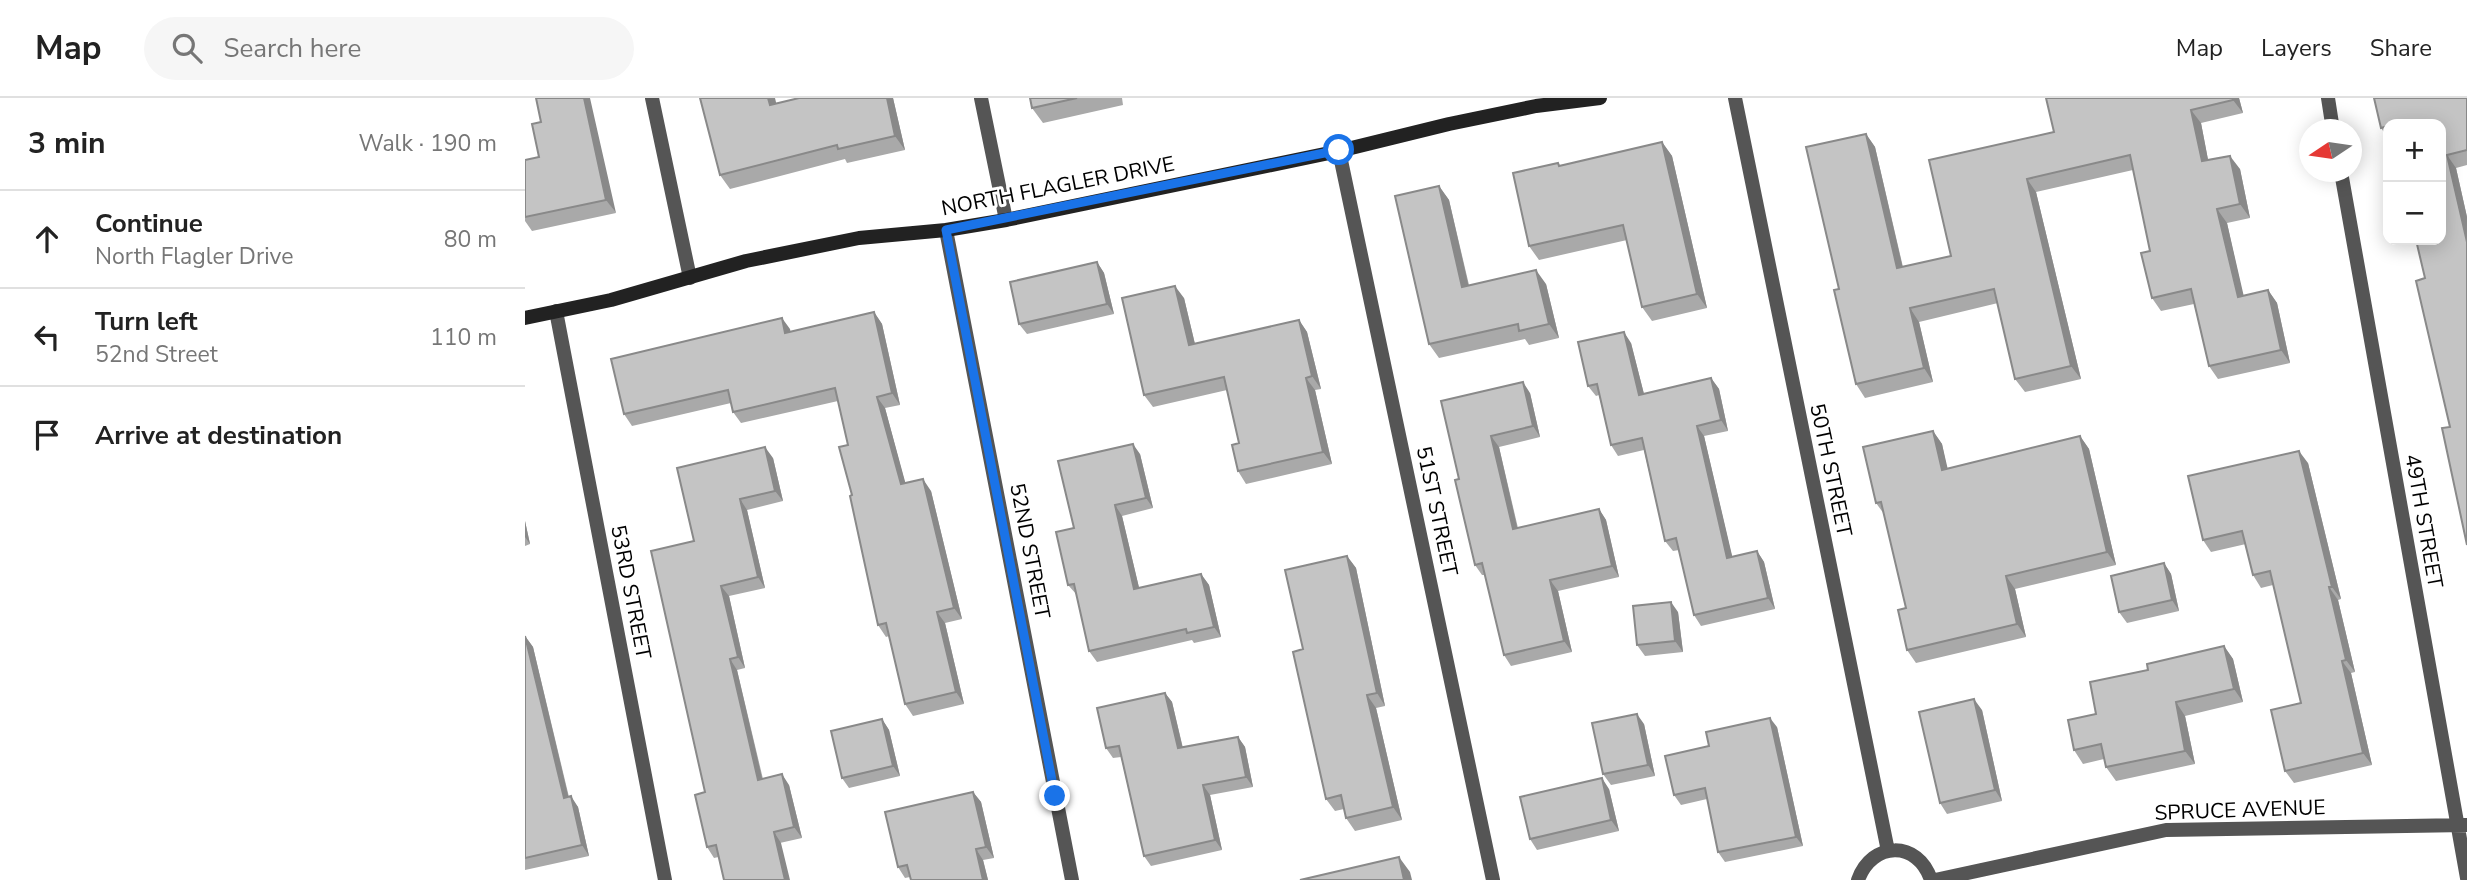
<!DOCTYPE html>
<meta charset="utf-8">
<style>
body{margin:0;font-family:"Nunito Sans",sans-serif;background:#f6f6f6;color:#222}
.controls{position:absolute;right:21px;top:21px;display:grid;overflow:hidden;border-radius:14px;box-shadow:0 4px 18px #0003}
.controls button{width:63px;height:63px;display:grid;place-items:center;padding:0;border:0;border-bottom:2px solid #e0e0e0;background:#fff;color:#222;font:35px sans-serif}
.compass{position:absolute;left:1774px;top:21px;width:63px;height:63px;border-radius:50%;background:#fff;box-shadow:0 4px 18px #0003;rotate:257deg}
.stop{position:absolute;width:21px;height:21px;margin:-16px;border:5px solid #1a73e8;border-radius:50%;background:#fff}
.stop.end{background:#1a73e8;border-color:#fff;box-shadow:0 2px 7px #0008}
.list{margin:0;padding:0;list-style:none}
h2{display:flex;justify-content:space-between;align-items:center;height:91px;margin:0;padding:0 28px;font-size:30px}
h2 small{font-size:23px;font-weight:400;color:#767676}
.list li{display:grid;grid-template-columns:46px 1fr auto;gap:21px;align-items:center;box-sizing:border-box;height:98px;padding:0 28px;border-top:2px solid #e0e0e0}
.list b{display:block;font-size:26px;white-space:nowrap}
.list p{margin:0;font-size:23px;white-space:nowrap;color:#767676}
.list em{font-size:23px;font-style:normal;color:#767676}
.icon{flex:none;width:38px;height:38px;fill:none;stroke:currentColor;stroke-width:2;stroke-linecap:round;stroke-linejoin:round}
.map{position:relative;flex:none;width:1942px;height:782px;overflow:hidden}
header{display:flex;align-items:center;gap:42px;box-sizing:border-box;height:98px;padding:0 35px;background:#fff;border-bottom:2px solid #e0e0e0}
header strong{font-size:33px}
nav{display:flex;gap:38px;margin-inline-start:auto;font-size:24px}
.search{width:490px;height:63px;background:#f6f6f6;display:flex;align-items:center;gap:18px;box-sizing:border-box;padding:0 24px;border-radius:38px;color:#767676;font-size:26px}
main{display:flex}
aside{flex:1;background:#fff}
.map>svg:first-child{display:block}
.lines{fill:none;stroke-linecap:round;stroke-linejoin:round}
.street{stroke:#555;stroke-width:14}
.secondary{stroke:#222;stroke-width:14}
.wall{fill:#a9a9a9}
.shaded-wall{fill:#898989}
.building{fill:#c4c4c4;stroke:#898989;stroke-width:2}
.route{stroke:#1a73e8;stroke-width:9}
.labels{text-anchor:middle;stroke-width:6;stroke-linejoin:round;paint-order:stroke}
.street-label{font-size:21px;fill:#000;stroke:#fff}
</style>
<header>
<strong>Map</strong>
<div class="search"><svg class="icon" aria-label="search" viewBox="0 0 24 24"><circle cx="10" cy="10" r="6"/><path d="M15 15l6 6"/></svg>Search here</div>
<nav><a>Map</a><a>Layers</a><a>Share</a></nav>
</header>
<main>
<aside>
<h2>3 min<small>Walk · 190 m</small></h2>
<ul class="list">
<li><svg class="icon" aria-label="ahead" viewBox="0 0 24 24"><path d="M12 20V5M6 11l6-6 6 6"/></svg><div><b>Continue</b><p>North Flagler Drive</p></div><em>80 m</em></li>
<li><svg class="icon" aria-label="left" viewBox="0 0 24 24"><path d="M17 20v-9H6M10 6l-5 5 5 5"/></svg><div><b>Turn left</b><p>52nd Street</p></div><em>110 m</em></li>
<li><svg class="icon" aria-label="arrive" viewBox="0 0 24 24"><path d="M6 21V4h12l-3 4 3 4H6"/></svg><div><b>Arrive at destination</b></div></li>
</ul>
</aside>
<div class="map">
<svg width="1942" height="782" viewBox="0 0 1942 782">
<rect width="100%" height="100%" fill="#fff"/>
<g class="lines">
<!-- street -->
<path class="street" d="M127,0L165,180
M456,0L481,122
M1210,0L1363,753
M1803,0L1808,32
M814,53L968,782
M1816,74L1942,780
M421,132L547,782
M31,213L140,782
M1333,782C1347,743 1393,742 1406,782
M1410,782L1641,732L1941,727"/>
<!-- secondary -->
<path class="secondary" d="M0,220L86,202L221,163L334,140L421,132L481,122L814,53L924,26L1011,8L1075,0"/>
</g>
<!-- wall -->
<path class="wall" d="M11,0L91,115L7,133L0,123V62L14,59L16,24Z
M368,0L380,52L322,65L320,61L205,91L195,77L251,5Z
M505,0H597L598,7L518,25L507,10Z
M1521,0H1714L1718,15L1676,25L1683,62L1715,71L1725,120L1702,125L1718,198L1743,192L1752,205L1765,265L1693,281L1684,268L1669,206L1636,213L1627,200L1625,153L1608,72L1511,94L1556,281L1500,294L1490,281L1473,205L1394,224L1408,284L1340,300L1331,286L1314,191L1341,36L1350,49L1378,169L1426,158L1529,34Z
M1849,0H1942V67L1931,70L1942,119V447L1917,330L1925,329L1891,183L1900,180L1891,142H1916V26H1863V40L1856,30Z
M1137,44L1147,58L1182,210L1127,223L1117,209L1102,142L1014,162L1004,148L1035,68Z
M914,88L924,102L944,187L1021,186L1034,240L1004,247L1000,241L914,260L904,246Z
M572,164L579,175L589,216L502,236L494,226Z
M659,200L670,246L774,222L782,234L796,291L790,292L807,366L721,386L713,373L714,345L702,292L628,309L619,297Z
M349,214L357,226L375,307L360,310L380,385L406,393L437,521L420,525L439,606L388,618L380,606L364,538L361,539L353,527L327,397L323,347L313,303L216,325L208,314L206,305L107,328L99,316L265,231V234Z
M1106,245L1119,296L1186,280L1194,291L1203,333L1179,338L1207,459L1232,453L1239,464L1250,511L1176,528L1169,517L1154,452L1148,453L1140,443L1119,352L1093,358L1086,347L1074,297L1071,298L1063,288Z
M1005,295L1015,339L974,349L993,430L1074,411L1081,422L1094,479L1033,493L1047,554L986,568L979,557L960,477H957L950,467L934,381L916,303Z
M1408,333L1417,346L1422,371L1555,338L1564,351L1591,467L1490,491L1501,539L1391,565L1382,552L1381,510L1359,416L1351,405Z
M615,356L628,410L597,418L614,490L676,476L684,487L696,539L669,545L667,542L572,564L564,553L552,497L543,487L549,430Z
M248,360L258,403L222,412L240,490L204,498L220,570L212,572L238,681L264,687L277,740L189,760L182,749L169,443Z
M1783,365L1816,501L1813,502L1830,574L1826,575L1847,667L1769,685L1760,673L1776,605L1748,487L1736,490L1728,477L1721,446L1686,454L1678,442Z
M0,423L5,446L0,448Z
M822,458L831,470L860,608L851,610L877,722L830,733L821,720L819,711L810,713L801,701L778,551Z
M1639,465L1646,476L1654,513L1602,525L1594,514Z
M1153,514L1158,554L1120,558L1112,547Z
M0,538L8,549L44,699L53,709L64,758L0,772Z
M1699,548L1708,561L1718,604L1660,618L1670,666L1591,683L1581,669L1579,661L1558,666L1549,652L1571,616L1623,572Z
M640,595L647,604L658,650L713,639L720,649L728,689L685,697L697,752L626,768L619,758L596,659L588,660L581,650Z
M1457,612L1477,703L1422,716L1415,705Z
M357,621L364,632L375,678L324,690L317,680Z
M1119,626L1130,678L1086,687L1078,676Z
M1252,629L1278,748L1200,764L1193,754L1182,701L1156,707L1149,697L1184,648Z
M1084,691L1094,733L1012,752L1005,741Z
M448,694L456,704L469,760L458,762L463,782H386L385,779L380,780L373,769Z"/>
<!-- shaded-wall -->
<path class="shaded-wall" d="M59,0H65L91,115L81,102Z
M243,0H250L255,21L245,7Z
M362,0H368L380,52L370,38Z
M1708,0H1714L1718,15L1708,2Z
M1666,12L1676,25L1686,77L1677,63Z
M1341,36L1350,49L1381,184L1372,170Z
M1137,44L1147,58L1182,210L1172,196Z
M1922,57L1931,70L1942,119V144Z
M1705,58L1715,71L1725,120L1715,106Z
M1502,81L1511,94L1556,281L1546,268Z
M914,88L924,102L947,203L937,189Z
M1692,111L1702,125L1722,212L1713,199Z
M572,164L579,175L589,216L582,206Z
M1011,172L1021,186L1034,240L1024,226Z
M650,188L659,200L673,259L664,247Z
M1743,192L1752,205L1765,265L1756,252Z
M1385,210L1394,224L1408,284L1399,270Z
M349,214L357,226L375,307L367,295Z
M257,220L265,231L268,246L260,235Z
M774,222L782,234L796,291L787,278Z
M1099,234L1106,245L1122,308L1114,297Z
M781,280L790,292L807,366L798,354Z
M1186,280L1194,291L1203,333L1196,322Z
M998,284L1005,295L1015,339L1008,328Z
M352,299L360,310L384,398L376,386Z
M1172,328L1179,338L1210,470L1202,460Z
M1408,333L1417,346L1426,385L1417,372Z
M966,338L974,349L995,442L988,431Z
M1555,338L1564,351L1591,467L1582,454Z
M608,346L615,356L628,410L621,400Z
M240,349L248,360L258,403L250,393Z
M1774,353L1783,365L1816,501L1807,489Z
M398,381L406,393L437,521L429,510Z
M215,401L222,412L240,490L233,479Z
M590,407L597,418L617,502L609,491Z
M1074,411L1081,422L1094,479L1087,468Z
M0,423L5,446L0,439Z
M1232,453L1239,464L1250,511L1243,500Z
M822,458L831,470L860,608L852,595Z
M1639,465L1646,476L1654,513L1647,502Z
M676,476L684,487L696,539L689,529Z
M1481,478L1490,491L1501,539L1492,526Z
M1025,482L1033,493L1047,554L1039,543Z
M196,488L204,498L220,570L213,559Z
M1804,489L1813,502L1830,574L1821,562Z
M1146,504L1153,514L1158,554L1150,543Z
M412,514L420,525L439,606L431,594Z
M0,538L8,549L46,710L39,700Z
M1699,548L1708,561L1718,604L1709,591Z
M205,561L212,572L240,693L233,682Z
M1817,563L1826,575L1847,667L1838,655Z
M640,595L647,604L660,660L653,650Z
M842,597L851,610L877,722L868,709Z
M1449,601L1457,612L1477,703L1470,692Z
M1651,604L1660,618L1670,666L1660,653Z
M1112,616L1119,626L1130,678L1123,667Z
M1245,620L1252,629L1278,748L1271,739Z
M357,621L364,632L375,678L368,668Z
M713,639L720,649L728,689L721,679Z
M257,676L264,687L277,740L269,729Z
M1077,680L1084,691L1094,733L1086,722Z
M678,687L685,697L697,752L690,742Z
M448,694L456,704L469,760L461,749Z
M46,698L53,709L64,758L57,747Z
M249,734L256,745L265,782H260Z
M451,751L458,762L463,782H458Z
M874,759L885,774L887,782H879Z"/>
<!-- building -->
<path class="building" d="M11,0H59L81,102L0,119V62L14,59L7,26L16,24Z
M175,0H243L245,7L274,0H362L370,38L313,51L312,47L195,77Z
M505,0H552L507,10Z
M1521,0H1708V2L1666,12L1677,63L1705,58L1715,106L1692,111L1713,199L1743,192L1756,252L1684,268L1666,191L1627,200L1616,155L1625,153L1605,57L1502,81L1546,268L1490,281L1469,191L1385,210L1399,270L1331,286L1309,192L1314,191L1281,49L1341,36L1372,170L1426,158L1404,62L1529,34Z
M1849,0H1942V52L1922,57L1942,144V447L1917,330L1925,329L1891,183L1900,180L1891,142H1916V26H1863V28L1856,30Z
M1137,44L1172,196L1117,209L1098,127L1004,148L988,75L1033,65L1034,68Z
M914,88L937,189L1011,172L1024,226L994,233L993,226L904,246L870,98Z
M572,164L582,206L494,226L485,184Z
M650,188L664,247L774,222L787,278L781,280L798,354L713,373L707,347L714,345L699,279L619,297L597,200Z
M349,214L367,295L352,299L376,386L398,381L429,510L412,514L431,594L380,606L361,525L353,527L325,398L327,397L314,349L323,347L310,290L208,314L203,292L99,316L86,261L257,220L260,235Z
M1099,234L1114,297L1186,280L1196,322L1172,328L1202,460L1232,453L1243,500L1169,517L1151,440L1140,443L1117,340L1086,347L1072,286L1063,288L1053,244Z
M998,284L1008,328L966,338L988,431L1074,411L1087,468L1025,482L1039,543L979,557L957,465L950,467L930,382L934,381L916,303Z
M1408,333L1417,372L1555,338L1582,454L1481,478L1492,526L1382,552L1373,512L1381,510L1356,404L1351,405L1338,349Z
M608,346L621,400L590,407L609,491L676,476L689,529L662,535L661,531L564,553L549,486L543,487L531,434L549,430L533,363Z
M240,349L250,393L215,401L233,479L196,488L213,559L205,561L233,682L257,676L269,729L249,734L260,782H199L191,747L182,749L170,697L180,694L126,453L169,443L152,370Z
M1774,353L1807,489H1804L1821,562L1817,563L1838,655L1760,673L1746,612L1776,605L1745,473L1728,477L1717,433L1678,442L1663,378Z
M822,458L852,595L842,597L868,709L821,720L816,697L801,701L768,554L778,551L760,472Z
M1639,465L1647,502L1594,514L1586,478Z
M1146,504L1150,543L1112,547L1108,508Z
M0,538L39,700L46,698L57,747L0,760Z
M1699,548L1709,591L1651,604L1660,653L1581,669L1576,646L1549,652L1543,622L1571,616L1565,584L1623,572L1622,566Z
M640,595L653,650L713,639L721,679L678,687L690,742L619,758L594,648L581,650L572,610Z
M1449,601L1470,692L1415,705L1394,614Z
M1112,616L1123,667L1078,676L1067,625Z
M1245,620L1271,739L1193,754L1180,690L1149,697L1140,658L1184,648L1181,634Z
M357,621L368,668L317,680L306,633Z
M1077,680L1086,722L1005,741L995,699Z
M448,694L461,749L451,751L458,782H386L382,767L373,769L360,714Z
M874,759L879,782H775Z"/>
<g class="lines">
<!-- route -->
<path class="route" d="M530,698L421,132L814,52"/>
</g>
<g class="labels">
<!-- street labels -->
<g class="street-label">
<text transform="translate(533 88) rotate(-11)" y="7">NORTH FLAGLER DRIVE</text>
<text transform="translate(1306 372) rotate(78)" y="7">50TH STREET</text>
<text transform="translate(912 413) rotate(78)" y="7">51ST STREET</text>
<text transform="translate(1899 423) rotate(80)" y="7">49TH STREET</text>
<text transform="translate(505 453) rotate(79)" y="7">52ND STREET</text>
<text transform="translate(106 494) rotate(79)" y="7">53RD STREET</text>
<text transform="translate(1715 712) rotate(-2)" y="7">SPRUCE AVENUE</text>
</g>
</g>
</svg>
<div class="controls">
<button>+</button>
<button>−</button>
</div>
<svg class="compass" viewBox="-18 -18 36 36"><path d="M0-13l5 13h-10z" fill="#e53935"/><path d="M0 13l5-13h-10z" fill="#767676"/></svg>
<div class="stop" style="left:814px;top:52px"></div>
<div class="stop end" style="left:530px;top:698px"></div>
</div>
</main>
